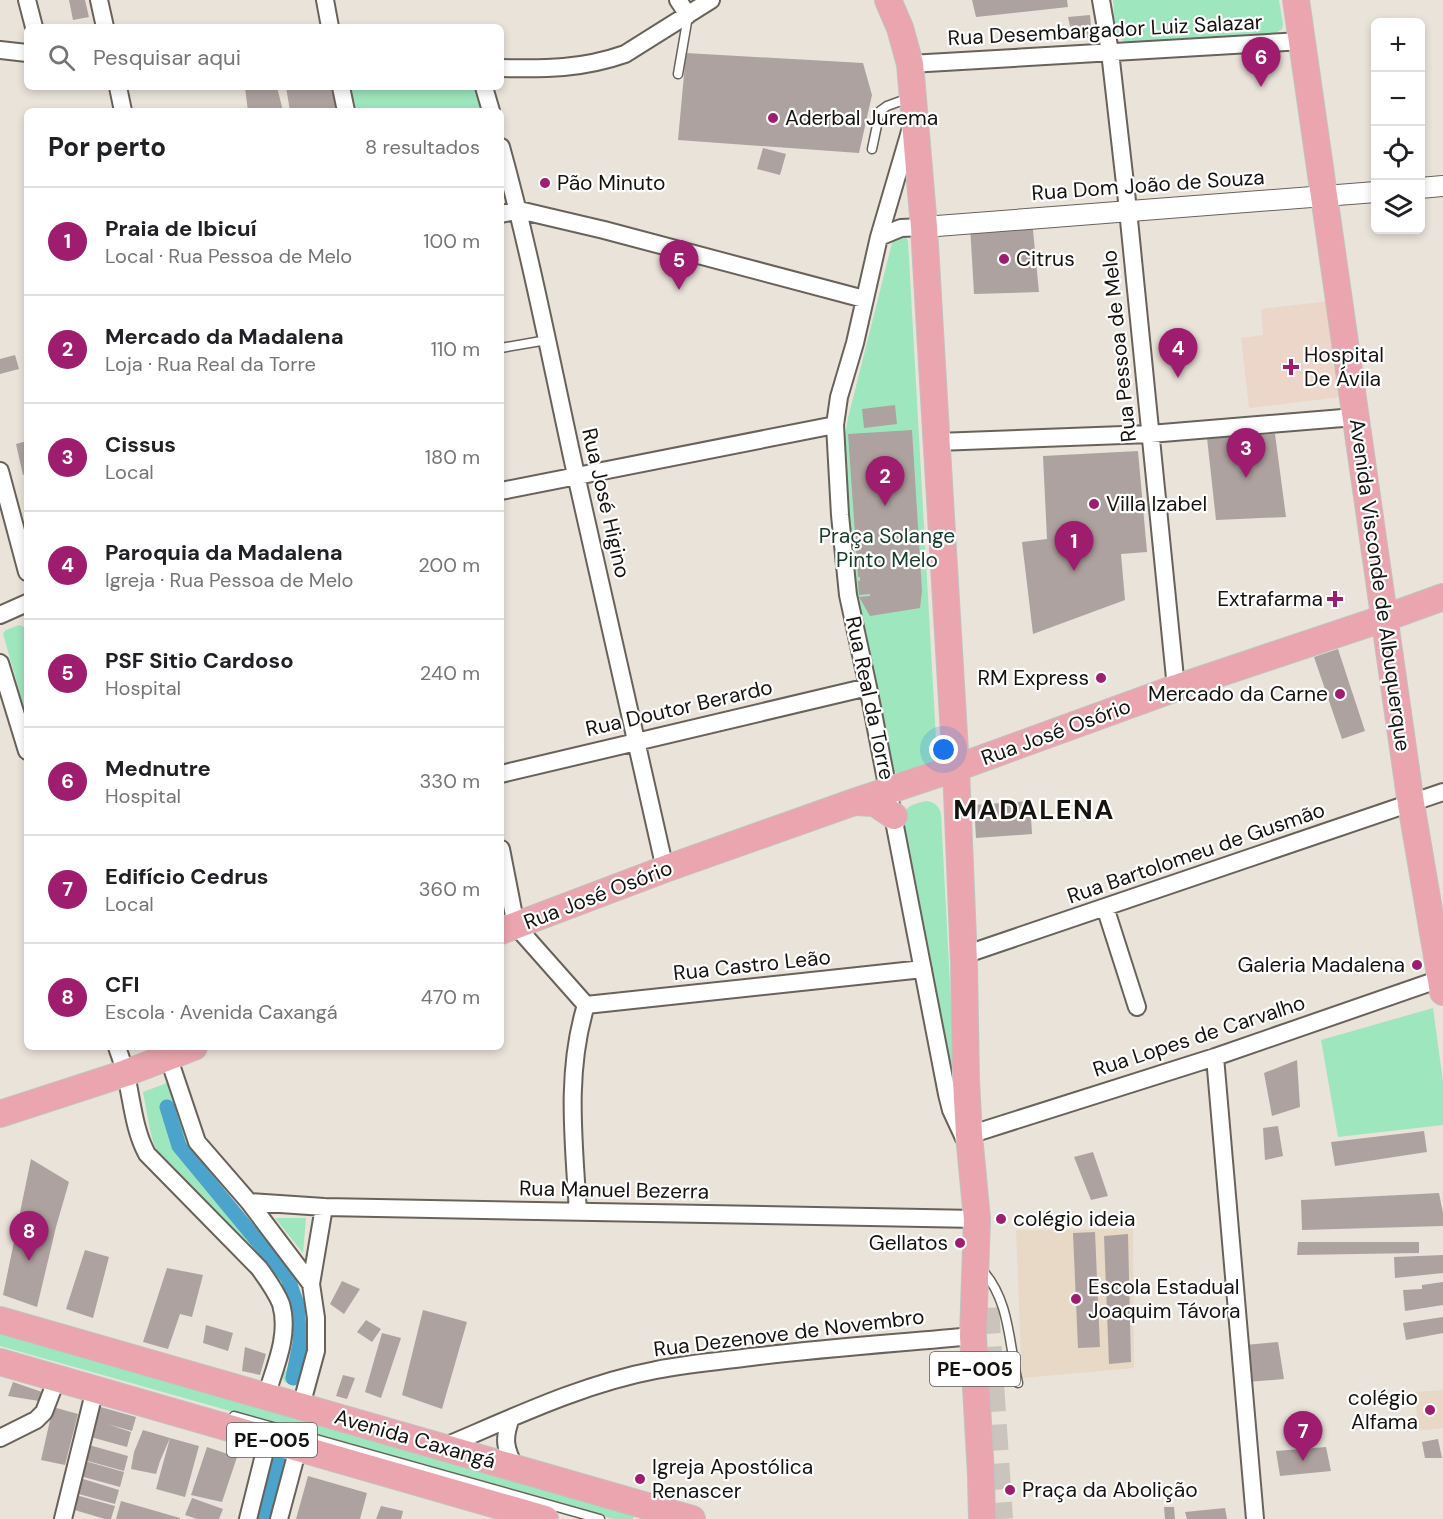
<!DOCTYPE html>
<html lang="pt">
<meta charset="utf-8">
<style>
body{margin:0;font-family:"DM Sans",sans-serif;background:#f2f2f2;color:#202124}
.controls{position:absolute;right:18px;top:18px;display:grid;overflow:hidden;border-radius:9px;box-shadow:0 3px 9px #0003}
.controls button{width:54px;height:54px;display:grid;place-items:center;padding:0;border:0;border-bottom:2px solid #e0e0e0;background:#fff;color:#202124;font:30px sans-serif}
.you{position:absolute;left:944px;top:750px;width:21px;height:21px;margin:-15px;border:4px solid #fff;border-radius:50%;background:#1a73e8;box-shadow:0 0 0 9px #1a73e833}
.badge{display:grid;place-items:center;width:39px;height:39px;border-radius:50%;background:#9f1d6e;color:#fff;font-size:20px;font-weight:700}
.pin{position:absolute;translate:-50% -50px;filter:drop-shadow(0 2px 3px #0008)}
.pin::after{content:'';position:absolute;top:32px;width:21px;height:18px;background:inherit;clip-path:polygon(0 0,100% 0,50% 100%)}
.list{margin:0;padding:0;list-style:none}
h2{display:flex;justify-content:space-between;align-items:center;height:78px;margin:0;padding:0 24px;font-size:26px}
h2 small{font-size:20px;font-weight:400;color:#757577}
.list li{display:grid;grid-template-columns:39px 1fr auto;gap:18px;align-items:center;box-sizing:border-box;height:108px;padding:0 24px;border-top:2px solid #e0e0e0}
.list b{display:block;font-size:22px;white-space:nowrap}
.list p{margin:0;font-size:20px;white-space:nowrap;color:#757577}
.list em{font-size:20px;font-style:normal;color:#757577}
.icon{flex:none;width:33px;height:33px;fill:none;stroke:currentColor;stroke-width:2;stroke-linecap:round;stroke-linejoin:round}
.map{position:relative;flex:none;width:1443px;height:1519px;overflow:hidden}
.search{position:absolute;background:#fff;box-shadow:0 3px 9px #0003;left:24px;top:24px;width:480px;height:66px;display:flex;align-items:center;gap:15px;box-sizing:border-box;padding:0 21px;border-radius:9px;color:#757577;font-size:22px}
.panel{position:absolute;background:#fff;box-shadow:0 3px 9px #0003;left:24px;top:108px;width:480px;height:942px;border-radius:9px}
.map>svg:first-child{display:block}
.education{fill:#e8d8c6}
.medical{fill:#ecd6c9}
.green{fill:#9ee6be}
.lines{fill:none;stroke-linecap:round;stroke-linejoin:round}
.canal{stroke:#4ca3cb;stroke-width:15}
.building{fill:#aea2a0}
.primary-tunnel{stroke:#cac4bc;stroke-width:26;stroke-dasharray:26 13;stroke-linecap:butt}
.service-casing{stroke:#68625a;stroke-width:11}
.minor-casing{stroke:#68625a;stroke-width:20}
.tertiary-casing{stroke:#68625a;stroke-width:22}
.primary-casing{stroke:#c2c2c1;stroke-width:28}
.service{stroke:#fff;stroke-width:8}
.minor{stroke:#fff;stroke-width:16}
.tertiary{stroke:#fff;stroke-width:20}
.primary{stroke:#eaa5ae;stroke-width:26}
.poi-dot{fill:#9f1d6e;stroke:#fff;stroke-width:2}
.labels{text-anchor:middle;stroke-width:4.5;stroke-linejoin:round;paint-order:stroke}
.shield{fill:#fff;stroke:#5b5a58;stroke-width:1.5}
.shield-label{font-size:20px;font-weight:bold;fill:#151310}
.street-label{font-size:21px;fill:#151310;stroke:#fff}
.poi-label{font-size:21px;fill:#151310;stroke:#fff;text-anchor:start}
.park-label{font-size:21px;fill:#193c2a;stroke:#fff}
.district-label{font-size:27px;font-weight:bold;letter-spacing:1.5px;fill:#151310;stroke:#fff}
</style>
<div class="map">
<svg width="1443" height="1519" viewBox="0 0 1443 1519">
<rect width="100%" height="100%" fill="#eae3da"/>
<!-- education -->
<path class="education" d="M1133,1229L1134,1368L1022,1378L1016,1230Z
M1443,1390V1428L1418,1431L1415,1392Z"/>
<!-- medical -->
<path class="medical" d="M1329,301L1341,397L1249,408L1241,338L1263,335L1261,309Z"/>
<!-- green -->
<path class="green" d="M1113,0H1279L1283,24L1282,29L1274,34L1127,43C1112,37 1115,14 1113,0Z
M346,87H480L485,111H351Z
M904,235L908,241L937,757L934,765L902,775L893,771L892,767L850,559L844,440L848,418L893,239Z
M19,625L24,627L27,632V719L4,637L3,633L6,630Z
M926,801C935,802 939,806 941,814L957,1117L928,963L917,889L903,819C904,805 915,804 926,801Z
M1433,1008L1443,1082V1125L1338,1137L1321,1040Z
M167,1083L192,1153L293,1277L305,1302L309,1320L308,1338L298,1386C293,1384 283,1384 283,1378C283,1374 287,1369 289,1365C291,1360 293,1352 294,1347C299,1314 283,1286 263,1261L172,1170L160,1155L154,1145L150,1130L143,1092Z
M275,1218H306L303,1253Z
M0,1332L635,1514L633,1519H613L0,1346Z
M271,1448L284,1453L265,1519H252Z"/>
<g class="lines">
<!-- canal -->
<path class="canal" d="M167,1107L179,1146L288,1278L297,1305L300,1343L293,1378
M264,1519L279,1457"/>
</g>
<!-- building -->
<path class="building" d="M69,0H85L89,17L73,20Z
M972,0H1067L1068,7L976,17Z
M1090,15L1092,37L1073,39L1068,17Z
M686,53L863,63L872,95L859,153L678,140Z
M254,87H277L283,111H248L245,88Z
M286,87H335L341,111H290Z
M763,148L786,154L780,175L757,169Z
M1032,220L1039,292L974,294L970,225Z
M15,355L19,369L0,374V359Z
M895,405L897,424L864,428L862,409Z
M912,430L922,591L920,608L870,616L859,597L870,596V594L859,595L858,581H860V577H858L848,434Z
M1275,434L1286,517L1216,520L1207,438Z
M27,441V474L23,475L16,444Z
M1138,451L1147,552L1121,554L1125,600L1033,634L1022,542L1047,539L1043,456Z
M1338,649L1365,731L1342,739L1314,657Z
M1030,801L1032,834L976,838L974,805Z
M1297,1060L1300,1107L1272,1116L1264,1073Z
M1278,1126L1283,1156L1265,1160L1263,1128Z
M1424,1131L1427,1152L1335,1166L1331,1142Z
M1093,1152L1108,1196L1091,1200L1074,1157Z
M31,1159L69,1182L56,1227L37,1307L3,1295Z
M1439,1193L1443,1213V1226L1302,1230L1301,1200Z
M1095,1232L1100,1347L1078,1348L1073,1233Z
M1128,1234L1131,1362L1109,1364L1104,1236Z
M1298,1242H1419V1253L1297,1255Z
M85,1250L109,1257L93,1318L66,1309Z
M1443,1255V1273L1395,1278L1394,1257Z
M167,1268L203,1275L192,1317L180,1314L168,1349L143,1342Z
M342,1281L360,1289L344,1314L330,1304Z
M1443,1282V1305L1405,1311L1403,1290L1422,1289V1285Z
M423,1310L467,1322L442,1409L402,1395Z
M1443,1317V1333L1406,1340L1403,1323Z
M366,1320L381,1329L372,1342L357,1332Z
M206,1325L233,1333L228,1351L203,1343Z
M382,1333L401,1338L381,1398L365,1392Z
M1278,1342L1284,1379L1247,1382L1245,1345Z
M245,1347L266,1354L260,1375L242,1371Z
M343,1375L355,1378L347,1399L336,1396Z
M13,1382L42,1392L39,1401L8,1396Z
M97,1406L136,1417L132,1431L107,1424L131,1432L127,1447L87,1436Z
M53,1407L78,1414L65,1465L41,1460Z
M143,1430L170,1438L160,1461L156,1474L131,1469L134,1452Z
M170,1438L199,1446L185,1497L156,1489Z
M1438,1439L1442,1458H1425L1422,1442Z
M89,1445L128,1456L124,1471L84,1460Z
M207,1447L237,1457L222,1502L191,1495Z
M1326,1447L1331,1471L1280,1476L1276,1451Z
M85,1461L124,1472L120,1487L80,1476Z
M308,1476L367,1493L360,1519H296Z
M80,1478L119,1490L115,1504L75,1493Z
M76,1495L115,1506L111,1519H105L71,1509Z
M192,1498L223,1509L219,1519H197L185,1515Z
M121,1501L180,1518V1519H116Z
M381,1506L403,1511L401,1519H376Z
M1164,1507H1174L1175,1519H1165Z
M1225,1508L1227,1519H1187L1185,1512Z"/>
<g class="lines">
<!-- primary-tunnel -->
<path class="primary-tunnel" d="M986,1308L1000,1519"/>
<defs>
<path id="service" d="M678,74L688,16
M872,149L880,111L887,106L909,98
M501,348L547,340
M983,1271C1010,1301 1009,1345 1018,1383
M234,1416L600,1519"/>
<path id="minor" d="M27,0L34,27
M99,0L105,27
M325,0L330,27
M678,0L688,15
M1101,0L1110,52L1128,210L1176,688
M0,50L27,53
M910,64L1302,41
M501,68C546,69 582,69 625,54L711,0
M118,87L123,111
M341,87L346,111
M484,87L491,111
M911,128L879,237L855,343L839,397L835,425L840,515L848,595L868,687L947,1094L951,1110L964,1138
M501,147C531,255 552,366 576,475C605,607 636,738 665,869
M501,214L519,210L604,230L864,299
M879,237L901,228L924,227
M937,442L1150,434L1355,417
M0,471L27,572
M501,491L835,425
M0,615L27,603
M0,663L27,751
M501,774L868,687
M501,849L516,926L586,1005
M1105,907L1137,1007
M964,955L1443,792
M586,1005L923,969
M117,1047C120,1056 124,1066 126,1075C132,1101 134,1130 147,1154L259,1268C267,1279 276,1291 281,1304C290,1335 275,1367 266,1396
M166,1050L197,1142L249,1202L311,1284L316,1318V1351L301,1406
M1215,1057L1255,1519
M969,1135L1215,1057L1443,978
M249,1202L324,1207L977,1219
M578,1212C574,1143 565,1073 586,1005
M311,1284L324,1207
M511,1418C503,1439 505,1448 515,1468
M0,1438L36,1420L44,1412L57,1378
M443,1447C512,1418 582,1384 656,1370C687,1364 719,1361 751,1357C825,1348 899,1343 973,1336
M63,1519L95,1389
M248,1519L268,1439
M279,1519L298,1448"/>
<path id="tertiary" d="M1420,188L1443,186
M924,227L1376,192"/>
<path id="primary" d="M888,0L900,28L910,64L924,227L932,365L956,768L964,963L966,1080L969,1135L977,1219L973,1336L981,1475L982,1519
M1296,0L1411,804L1443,992
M854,802L875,803L894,816
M501,931L665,869L854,802L956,768L1176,688L1385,618L1443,597
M0,1114L126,1073L194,1047
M0,1320L692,1519
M0,1362L545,1519"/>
</defs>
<!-- service casing -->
<use href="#service" class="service-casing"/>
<!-- minor casing -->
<use href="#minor" class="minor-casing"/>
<!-- tertiary casing -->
<use href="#tertiary" class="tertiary-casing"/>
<!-- primary casing -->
<use href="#primary" class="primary-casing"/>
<!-- service -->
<use href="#service" class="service"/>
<!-- minor -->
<use href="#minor" class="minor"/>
<!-- tertiary -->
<use href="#tertiary" class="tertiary"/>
<!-- primary -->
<use href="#primary" class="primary"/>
</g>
<!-- markers -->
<g class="poi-dot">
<circle cx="773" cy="118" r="6"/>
<circle cx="545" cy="183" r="6"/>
<circle cx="1004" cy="259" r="6"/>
<path d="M1288 358h6v6h6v6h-6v6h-6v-6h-6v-6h6z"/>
<circle cx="1094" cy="504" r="6"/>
<path d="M1332 590h6v6h6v6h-6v6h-6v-6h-6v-6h6z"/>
<circle cx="1101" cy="678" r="6"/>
<circle cx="1340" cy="694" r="6"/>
<circle cx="1417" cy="965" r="6"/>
<circle cx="1001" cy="1219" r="6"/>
<circle cx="960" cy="1243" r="6"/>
<circle cx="1076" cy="1299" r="6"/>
<circle cx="1430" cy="1410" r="6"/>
<circle cx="640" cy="1479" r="6"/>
<circle cx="1010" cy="1490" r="6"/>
</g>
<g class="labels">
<!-- shield labels -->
<g class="shield">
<rect x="930" y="1352" width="90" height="34" rx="4.5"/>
<rect x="227" y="1423" width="90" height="34" rx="4.5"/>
</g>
<g class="shield-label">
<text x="975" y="1376">PE-005</text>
<text x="272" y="1447">PE-005</text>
</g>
<!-- street labels -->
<g class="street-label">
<text transform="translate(1105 30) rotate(-3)" y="7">Rua Desembargador Luiz Salazar</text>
<text transform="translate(1148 185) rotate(-4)" y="7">Rua Dom João de Souza</text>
<text transform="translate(1119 346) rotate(-96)" y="7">Rua Pessoa de Melo</text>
<text transform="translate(606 503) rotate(77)" y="7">Rua José Higino</text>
<text transform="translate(1380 585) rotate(82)" y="7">Avenida Visconde de Albuquerque</text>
<text transform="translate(870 698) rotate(78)" y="7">Rua Real da Torre</text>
<text transform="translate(679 708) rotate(-13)" y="7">Rua Doutor Berardo</text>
<text transform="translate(1056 732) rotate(-20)" y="7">Rua José Osório</text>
<text transform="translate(1196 853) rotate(-19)" y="7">Rua Bartolomeu de Gusmão</text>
<text transform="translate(598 895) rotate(-21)" y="7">Rua José Osório</text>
<text transform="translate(752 965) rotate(-6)" y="7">Rua Castro Leão</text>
<text transform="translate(1199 1036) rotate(-18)" y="7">Rua Lopes de Carvalho</text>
<text transform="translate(614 1190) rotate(1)" y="7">Rua Manuel Bezerra</text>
<text transform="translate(789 1333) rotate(-7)" y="7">Rua Dezenove de Novembro</text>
<text transform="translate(415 1439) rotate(16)" y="7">Avenida Caxangá</text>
</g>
<!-- poi labels -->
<g class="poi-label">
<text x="785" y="125">Aderbal Jurema</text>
<text x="557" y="190">Pão Minuto</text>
<text x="1016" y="266">Citrus</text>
<text x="1304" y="362">Hospital<tspan x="1304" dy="24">De Ávila</tspan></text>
<text x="1106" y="511">Villa Izabel</text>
<text x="1323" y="606" text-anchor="end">Extrafarma</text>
<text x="1089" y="685" text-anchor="end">RM Express</text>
<text x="1328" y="701" text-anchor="end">Mercado da Carne</text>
<text x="1405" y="972" text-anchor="end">Galeria Madalena</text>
<text x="1013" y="1226">colégio ideia</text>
<text x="948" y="1250" text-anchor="end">Gellatos</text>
<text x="1088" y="1294">Escola Estadual<tspan x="1088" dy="24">Joaquim Távora</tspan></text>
<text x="1418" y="1405" text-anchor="end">colégio<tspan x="1418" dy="24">Alfama</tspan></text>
<text x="652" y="1474">Igreja Apostólica<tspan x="652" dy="24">Renascer</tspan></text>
<text x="1022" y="1497">Praça da Abolição</text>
</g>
<!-- park labels -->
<g class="park-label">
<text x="887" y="543">Praça Solange<tspan x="887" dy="24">Pinto Melo</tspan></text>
</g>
<!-- district labels -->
<g class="district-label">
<text x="1034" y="819">MADALENA</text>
</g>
</g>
</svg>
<div class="controls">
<button>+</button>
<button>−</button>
<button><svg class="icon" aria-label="locate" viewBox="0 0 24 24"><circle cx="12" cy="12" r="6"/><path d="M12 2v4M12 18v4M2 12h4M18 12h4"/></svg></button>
<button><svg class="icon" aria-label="layers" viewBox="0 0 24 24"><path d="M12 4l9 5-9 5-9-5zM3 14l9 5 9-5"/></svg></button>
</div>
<div class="you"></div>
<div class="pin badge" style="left:1074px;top:571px">1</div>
<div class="pin badge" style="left:885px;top:506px">2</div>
<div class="pin badge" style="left:1246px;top:478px">3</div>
<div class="pin badge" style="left:1178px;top:378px">4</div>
<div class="pin badge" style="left:679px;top:290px">5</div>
<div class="pin badge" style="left:1261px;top:87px">6</div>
<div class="pin badge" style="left:1303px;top:1461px">7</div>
<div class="pin badge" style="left:29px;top:1261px">8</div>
<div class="search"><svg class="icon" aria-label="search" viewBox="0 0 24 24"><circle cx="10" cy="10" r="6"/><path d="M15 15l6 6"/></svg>Pesquisar aqui</div>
<section class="panel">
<h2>Por perto<small>8 resultados</small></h2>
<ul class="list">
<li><span class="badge">1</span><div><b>Praia de Ibicuí</b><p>Local · Rua Pessoa de Melo</p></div><em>100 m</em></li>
<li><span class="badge">2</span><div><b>Mercado da Madalena</b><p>Loja · Rua Real da Torre</p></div><em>110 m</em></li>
<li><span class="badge">3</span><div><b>Cissus</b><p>Local</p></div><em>180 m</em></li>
<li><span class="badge">4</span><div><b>Paroquia da Madalena</b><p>Igreja · Rua Pessoa de Melo</p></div><em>200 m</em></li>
<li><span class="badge">5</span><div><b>PSF Sitio Cardoso</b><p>Hospital</p></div><em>240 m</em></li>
<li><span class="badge">6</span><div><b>Mednutre</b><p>Hospital</p></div><em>330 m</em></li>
<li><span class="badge">7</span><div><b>Edifício Cedrus</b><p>Local</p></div><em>360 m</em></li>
<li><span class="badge">8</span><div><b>CFI</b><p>Escola · Avenida Caxangá</p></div><em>470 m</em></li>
</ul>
</section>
</div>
